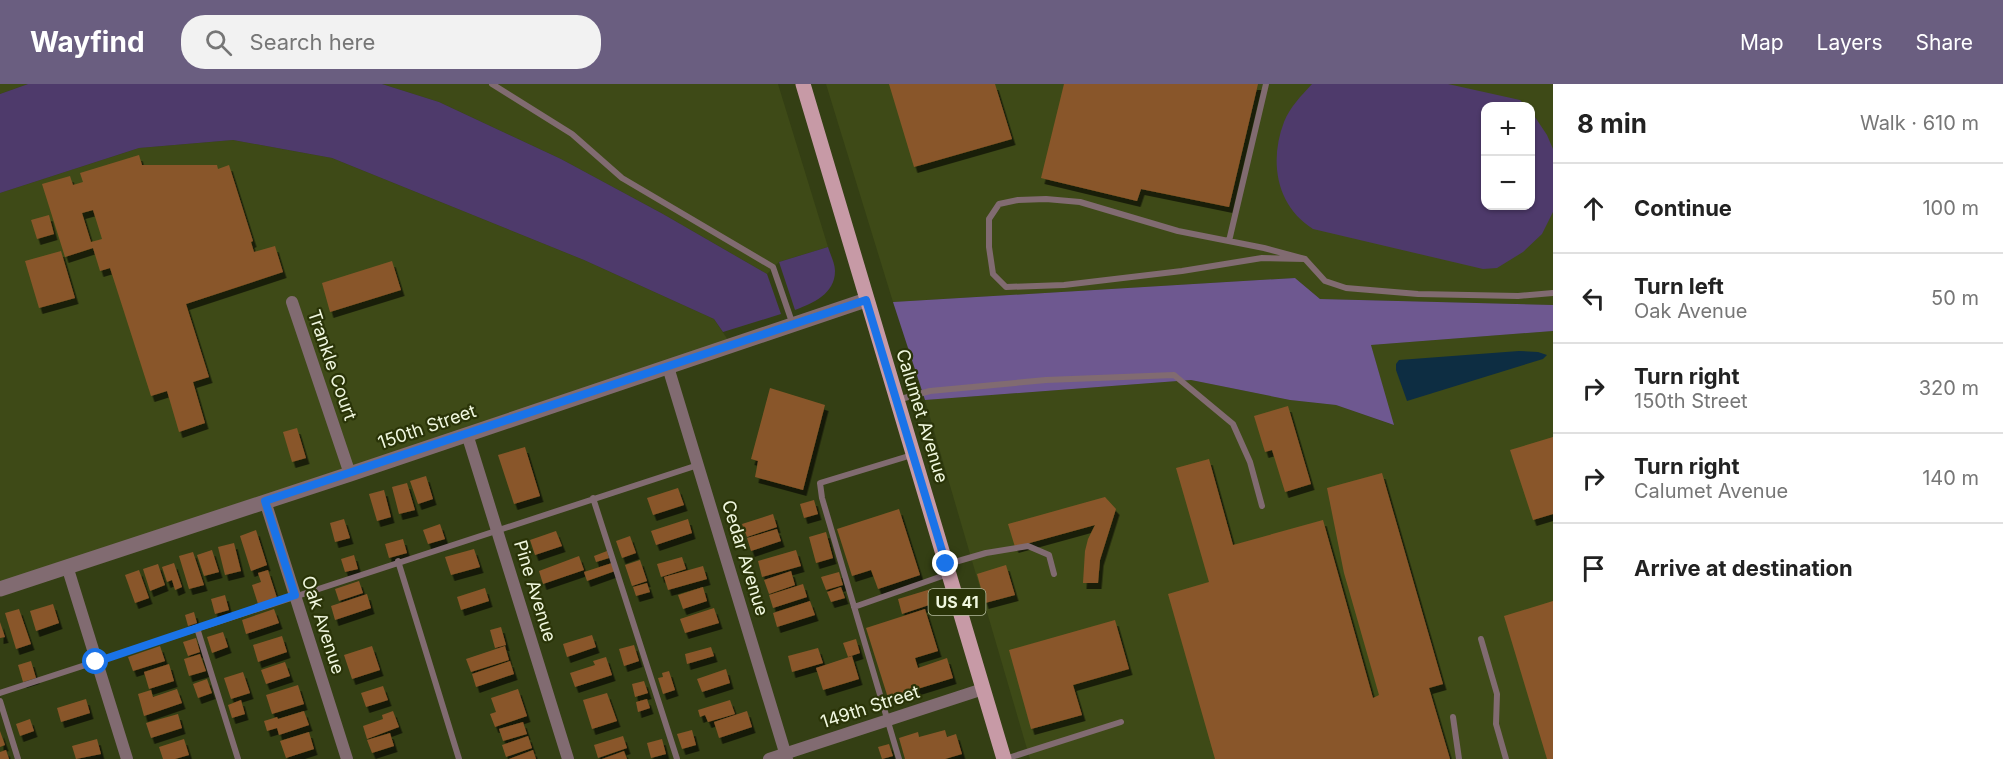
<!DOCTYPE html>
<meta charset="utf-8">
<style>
body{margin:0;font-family:Inter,sans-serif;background:#f2f2f2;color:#222}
.controls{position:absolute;right:18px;top:18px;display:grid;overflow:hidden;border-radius:12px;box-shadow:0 2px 4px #0004}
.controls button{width:54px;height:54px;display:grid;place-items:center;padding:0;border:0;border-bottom:2px solid #e0e0e0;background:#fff;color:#222;font:30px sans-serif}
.stop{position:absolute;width:18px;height:18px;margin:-14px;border:4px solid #1a73e8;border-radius:50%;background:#fff}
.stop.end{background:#1a73e8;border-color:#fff;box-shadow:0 2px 6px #0008}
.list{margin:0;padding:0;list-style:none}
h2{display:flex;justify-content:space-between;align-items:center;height:78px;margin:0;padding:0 24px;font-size:26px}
h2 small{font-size:20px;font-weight:400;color:#767676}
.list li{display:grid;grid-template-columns:39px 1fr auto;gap:18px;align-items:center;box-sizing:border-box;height:90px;padding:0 24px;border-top:2px solid #e0e0e0}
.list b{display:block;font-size:22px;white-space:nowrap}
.list p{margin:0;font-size:20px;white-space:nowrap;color:#767676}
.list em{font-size:20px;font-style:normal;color:#767676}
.icon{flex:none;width:33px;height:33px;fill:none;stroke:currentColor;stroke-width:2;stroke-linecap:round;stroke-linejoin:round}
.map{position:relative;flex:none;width:1553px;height:675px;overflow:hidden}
header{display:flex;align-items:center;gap:36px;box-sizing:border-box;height:84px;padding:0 30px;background:#6a5e80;color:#fff}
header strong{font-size:28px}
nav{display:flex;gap:33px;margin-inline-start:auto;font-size:21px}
.search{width:420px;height:54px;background:#f2f2f2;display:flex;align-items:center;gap:15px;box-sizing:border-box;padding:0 21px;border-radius:24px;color:#767676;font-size:22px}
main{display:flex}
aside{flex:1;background:#fff}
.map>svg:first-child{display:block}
.built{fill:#3e4a17;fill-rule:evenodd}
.green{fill:#4e3a6b}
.forest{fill:#6e5890}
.water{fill:#0d2d42}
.building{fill:#895729;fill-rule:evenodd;filter:url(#shadow)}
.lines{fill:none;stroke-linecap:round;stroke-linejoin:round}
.service{stroke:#816b71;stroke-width:6}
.minor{stroke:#816b71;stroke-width:12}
.tertiary{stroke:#816b71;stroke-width:15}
.primary{stroke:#c79aa6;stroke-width:15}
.route{stroke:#1a73e8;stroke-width:8}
.labels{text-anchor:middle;stroke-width:4.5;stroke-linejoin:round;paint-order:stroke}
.shield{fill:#2a3408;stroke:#b5bc9e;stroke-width:1.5}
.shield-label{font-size:16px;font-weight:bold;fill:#f0f7df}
.street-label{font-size:18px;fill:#f0f7df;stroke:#2a3408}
</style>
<header>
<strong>Wayfind</strong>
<div class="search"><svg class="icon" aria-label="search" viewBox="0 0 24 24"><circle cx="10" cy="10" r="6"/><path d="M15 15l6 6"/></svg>Search here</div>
<nav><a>Map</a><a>Layers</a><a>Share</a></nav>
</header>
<main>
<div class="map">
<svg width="1553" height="675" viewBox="0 0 1553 675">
<defs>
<filter id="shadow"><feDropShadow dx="3.5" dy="6" stdDeviation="0" flood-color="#0009"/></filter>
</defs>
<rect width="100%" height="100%" fill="#343f14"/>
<!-- built -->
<path class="built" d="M0,0H28L0,10Z
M382,0H778L828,163L779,178L767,190L663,130L561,75L439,18Z
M826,0H1553V221L1320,215L1295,194L893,218ZM1486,22H1530V122H1486Z
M233,56L332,74L584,176L714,235L732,262L0,505V109L139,64Z
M1553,247V675H1030L925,316L1191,296L1290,316L1336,321L1393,341L1371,261Z"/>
<!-- green -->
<path class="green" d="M28,0H382L439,18L561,75L663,130L767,190L781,230L723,248L714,235L584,176L332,74L233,56L139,64L0,109V10Z
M1312,0H1448L1520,16L1526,22H1486V122H1530L1531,27L1547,51L1553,65V128L1542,150L1523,168L1497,184L1483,185L1313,145C1276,122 1269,77 1284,38C1290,23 1301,12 1312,0Z
M828,163C830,170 835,179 835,187C835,210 813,219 795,226L779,178Z"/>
<!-- forest -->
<path class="forest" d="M1295,194L1320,215L1553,221V247L1371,261L1394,341L1336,321L1290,316L1191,296L925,316L893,218Z"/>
<!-- water -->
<path class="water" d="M1519,267L1538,268L1547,271L1543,275L1407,317L1396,286V280L1399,276Z"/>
<!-- building -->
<path class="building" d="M889,0H995L1012,55L914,83Z
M1064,0H1258L1229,123L1141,105L1137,117L1041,94Z
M139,71L142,81H217L218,85L229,81L253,157L251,158L254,168L275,162L283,188L186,220L209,293L193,298L205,339L179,348L167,307L151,312L110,184L100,187L93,164L65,173L42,100L70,92L73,101L83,98L80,89ZM93,126L102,155L91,158L82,129Z
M49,131L54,150L37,155L31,136Z
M61,167L75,214L39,224L25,177Z
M392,177L401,206L330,228L322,199Z
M770,304L825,321L803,406L755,393L758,377L751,375Z
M1288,322L1311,400L1285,408L1272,366L1265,368L1254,332Z
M297,344L306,374L292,378L283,348Z
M1553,353V430L1533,436L1510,366Z
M525,363L540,412L514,420L498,371Z
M1209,375L1233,461L1323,436L1373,614L1379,611L1344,489L1327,404L1382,389L1443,600L1429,604L1450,675H1215L1168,510L1209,498L1176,384Z
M426,392L433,415L418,420L410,397Z
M407,399L415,426L399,430L392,403Z
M678,404L684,421L653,431L647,414Z
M384,406L391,433L377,437L369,410Z
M1105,413L1116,425L1100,476L1098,499H1083L1085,467L1088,455L1095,441L1015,463L1008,440Z
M814,416L818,430L804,434L800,420Z
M899,425L920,491L878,505L871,486L852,492L837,445Z
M773,430L777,443L747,453L742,440Z
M344,435L350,454L335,458L330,439Z
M688,435L692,449L656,461L651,447Z
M440,440L445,455L428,460L423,446Z
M777,445L781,457L751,467L747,454Z
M256,446L267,481L251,487L240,452Z
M556,447L562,462L535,471L530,456Z
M826,448L833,474L816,479L809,453Z
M630,452L636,469L622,474L616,457Z
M403,455L407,469L389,474L385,460Z
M234,459L241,487L225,491L218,463Z
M474,465L480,483L451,491L445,473Z
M212,466L219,488L204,492L197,471Z
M796,466L801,482L762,493L758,477Z
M607,467L609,474L596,478L594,472Z
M193,468L204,501L189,505L179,472Z
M354,471L358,485L345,488L341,475Z
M579,472L584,486L543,500L539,487Z
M682,473L686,485L661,493L657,480Z
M640,476L647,497L632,502L625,481Z
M174,479L182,503L175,506L172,496L167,498L162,483Z
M612,479L615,487L587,497L584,488Z
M158,480L165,501L150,507L143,485Z
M1006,481L1015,511L985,519L977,490Z
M703,482L707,495L668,506L664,493Z
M139,486L149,514L135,519L125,491Z
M268,486L277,514L258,520L252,501L261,498L258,489Z
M791,487L795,501L769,510L764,496Z
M839,488L843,501L826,506L821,493Z
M359,497L363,509L339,517L335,505Z
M647,499L650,508L636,512L633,503Z
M803,500L807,513L773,524L769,511Z
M703,503L707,517L683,525L678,511Z
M841,503L845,514L831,518L827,508Z
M485,504L489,517L461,526L457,513Z
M931,505L935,519L902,530L898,515Z
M367,510L371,524L335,536L331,522Z
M225,511L229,526L215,530L211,515Z
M810,517L815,531L777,543L773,529Z
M1553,517V675H1547L1504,532Z
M53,520L59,539L36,547L30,527Z
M714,524L719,539L685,549L680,535Z
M19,525L31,560L16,565L5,529Z
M274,525L279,539L246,550L242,536Z
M925,525L938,567L915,574L918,584L947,574L953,594L888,614L866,544Z
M194,528L197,539L188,542L185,531Z
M1115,536L1129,585L1073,601L1082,631L1031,645L1009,566Z
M0,538L5,553L0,554Z
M501,543L506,561L495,564L490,546Z
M223,548L228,563L212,569L207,553Z
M592,551L596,563L567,573L563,560Z
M282,552L287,568L258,578L253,561Z
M196,554L200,568L188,572L183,558Z
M856,555L860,569L848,573L843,559Z
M634,561L639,577L624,582L619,565Z
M160,562L165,577L133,587L128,573Z
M372,562L380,586L352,595L344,571Z
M505,562L509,576L471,588L466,575Z
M711,563L714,572L687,580L685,570Z
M818,564L823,579L792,588L788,572Z
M200,570L206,587L189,592L184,575Z
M852,572L859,595L823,606L816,584Z
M606,573L612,591L575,603L570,589L595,581L593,577Z
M31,577L36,594L23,598L18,581Z
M510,577L514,590L476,603L472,590Z
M285,578L290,592L266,600L261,586Z
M169,580L174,597L149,605L144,588Z
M726,585L730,599L702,608L697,595Z
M669,587L675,606L663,610L658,594L663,593L662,589Z
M243,588L250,609L231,615L224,594Z
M207,595L212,609L198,614L193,600Z
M644,597L648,609L635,613L632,600Z
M298,601L304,620L272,630L266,611Z
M383,602L388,616L366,623L361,609Z
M177,605L182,619L144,632L138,610L151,606L153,613Z
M518,605L527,632L495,643L490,630L496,628L491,614Z
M607,609L617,637L592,645L583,616Z
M86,615L90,629L61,638L57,624Z
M647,615L650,624L638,628L636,618Z
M241,616L245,630L232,634L228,621Z
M730,616L735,630L708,638L705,631L700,633L698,626Z
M304,627L309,641L279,651L277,644L267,647L264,637L277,633L278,635Z
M393,627L399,643L367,655L363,642L383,635L382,631Z
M747,627L752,643L719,654L714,638Z
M178,630L182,644L151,654L146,639Z
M30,635L34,647L20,652L16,640Z
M523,638L527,650L503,657L499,645Z
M692,646L696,661L682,665L677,650Z
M945,646L947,653L956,650L962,670L945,675H905L899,654L918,648L919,653Z
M0,647L5,661L0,663Z
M309,648L314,665L286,674L280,657Z
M390,649L394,662L372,669L367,656Z
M528,652L532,664L506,673L502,661Z
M623,652L627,664L598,674L594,661Z
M97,655L101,670L76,675L72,662Z
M184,655L189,671L175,675H163L159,663Z
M662,655L666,670L651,674L647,659Z
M889,660L893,672L882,675L878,663Z
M6,666L9,675H0V668Z
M533,666L536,675H509Z
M624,667L627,675H602Z"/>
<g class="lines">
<!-- service -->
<path class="service" d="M492,0L572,50L622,94L773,183L793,241
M1229,157L1266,0
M1305,175L1262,174L1182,187L1064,201L1006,203L993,190L989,163V135L999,120L1018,116L1046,115L1080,118L1178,147L1264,164L1305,175L1325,197L1346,204L1418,210L1518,212L1553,209
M897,316L930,307L1046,296L1174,291L1233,340L1250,378L1262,422
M593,414L677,675
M398,477L459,675
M948,480L986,469L1028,462L1049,471L1054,490
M854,523L948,490
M197,544L238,675
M1481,555L1497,610L1496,640L1506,675
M0,609L698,381
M0,617L18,675
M1453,633L1459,675
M899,675L822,414L820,399L912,371
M1005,675L1121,638"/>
<!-- minor -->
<path class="minor" d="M292,218L350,390
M668,283L787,675
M467,350L568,675
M265,417L347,675
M67,482L127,675
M769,675L983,605"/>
<!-- tertiary -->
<path class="tertiary" d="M0,505L350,390L866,216"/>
<!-- primary -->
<path class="primary" d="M803,0L1004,675"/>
</g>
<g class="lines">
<!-- route -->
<path class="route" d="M96,578L295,511L265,417L866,216L946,480"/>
</g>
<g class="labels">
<!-- shield labels -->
<rect class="shield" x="928.5" y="505" width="57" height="26" rx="4.5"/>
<g class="shield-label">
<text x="957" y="524">US 41</text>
</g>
<!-- street labels -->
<g class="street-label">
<text transform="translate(332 281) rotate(71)" y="6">Trankle Court</text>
<text transform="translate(922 332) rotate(73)" y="6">Calumet Avenue</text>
<text transform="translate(427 343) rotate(-19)" y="6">150th Street</text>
<text transform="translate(745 474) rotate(73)" y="6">Cedar Avenue</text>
<text transform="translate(535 507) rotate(73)" y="6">Pine Avenue</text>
<text transform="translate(323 541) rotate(72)" y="6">Oak Avenue</text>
<text transform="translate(870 623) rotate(-18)" y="6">149th Street</text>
</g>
</g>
</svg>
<div class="controls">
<button>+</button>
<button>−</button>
</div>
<div class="stop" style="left:96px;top:578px"></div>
<div class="stop end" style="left:946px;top:480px"></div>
</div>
<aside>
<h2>8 min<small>Walk · 610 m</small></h2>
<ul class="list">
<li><svg class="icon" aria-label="ahead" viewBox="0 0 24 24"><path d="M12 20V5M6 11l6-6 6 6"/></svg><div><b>Continue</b></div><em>100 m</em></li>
<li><svg class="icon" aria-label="left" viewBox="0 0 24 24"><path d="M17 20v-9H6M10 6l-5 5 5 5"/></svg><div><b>Turn left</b><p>Oak Avenue</p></div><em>50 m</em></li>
<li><svg class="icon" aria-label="right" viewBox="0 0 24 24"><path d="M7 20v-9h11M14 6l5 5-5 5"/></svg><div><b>Turn right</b><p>150th Street</p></div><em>320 m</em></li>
<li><svg class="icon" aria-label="right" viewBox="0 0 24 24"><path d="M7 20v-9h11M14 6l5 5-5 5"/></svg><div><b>Turn right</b><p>Calumet Avenue</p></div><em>140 m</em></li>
<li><svg class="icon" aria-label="arrive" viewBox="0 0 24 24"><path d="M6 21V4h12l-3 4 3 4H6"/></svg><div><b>Arrive at destination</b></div></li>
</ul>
</aside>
</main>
